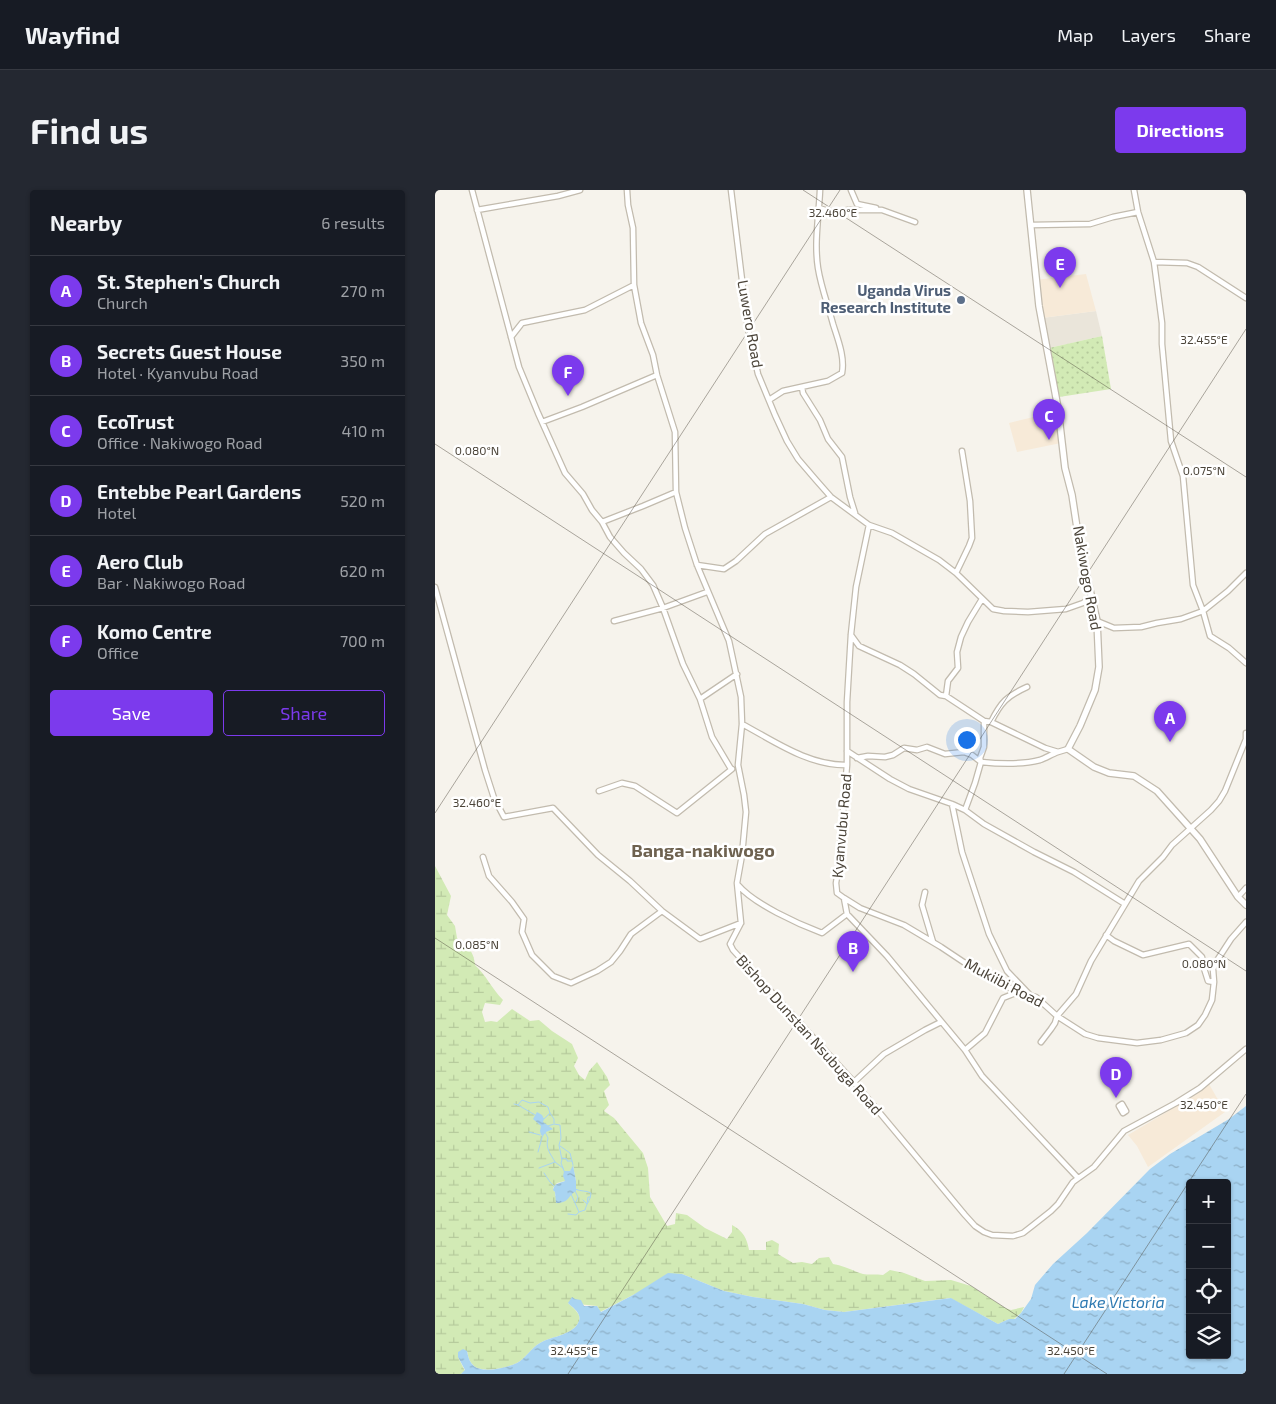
<!DOCTYPE html>
<meta charset="utf-8">
<style>
body{margin:0;font-family:"Exo 2",sans-serif;background:#242831;color:#f1f3f6}
.controls{position:absolute;right:15px;bottom:15px;display:grid;overflow:hidden;border-radius:5px;box-shadow:0 1px 4px #0004}
.controls button{width:45px;height:45px;display:grid;place-items:center;padding:0;border:0;border-bottom:1px solid #363941;background:#171b24;color:#f1f3f6;font:25px sans-serif}
.you{position:absolute;left:531px;top:549px;width:18px;height:18px;margin:-12px;border:4px solid #fff;border-radius:50%;background:#1a73e8;box-shadow:0 0 0 8px #1a73e833}
.badge{display:grid;place-items:center;width:32px;height:32px;border-radius:50%;background:#7c3aed;color:#fff;font-size:16px;font-weight:700}
.pin{position:absolute;translate:-50% -41px;filter:drop-shadow(0 1px 2px #0008)}
.pin::after{content:'';position:absolute;top:26px;width:18px;height:15px;background:inherit;clip-path:polygon(0 0,100% 0,50% 100%)}
.list{margin:0;padding:0;list-style:none}
h2{display:flex;justify-content:space-between;align-items:center;height:65px;margin:0;padding:0 20px;font-size:21px}
h2 small{font-size:16px;font-weight:400;color:#9ea1a6}
.list li{display:grid;grid-template-columns:32px 1fr auto;gap:15px;align-items:center;box-sizing:border-box;height:70px;padding:0 20px;border-top:1px solid #363941}
.list b{display:block;font-size:19px;white-space:nowrap}
.list p{margin:0;font-size:16px;white-space:nowrap;color:#9ea1a6}
.list em{font-size:16px;font-style:normal;color:#9ea1a6}
.actions{display:flex;gap:10px;padding:15px 20px}
.actions a{flex:1;padding:11px 0;border:1px solid #7c3aed;border-radius:5px;text-align:center;font-size:18px;color:#7c3aed}
.actions .main{background:#7c3aed;color:#fff}
.icon{flex:none;width:28px;height:28px;fill:none;stroke:currentColor;stroke-width:2;stroke-linecap:round;stroke-linejoin:round}
.map{position:relative;flex:none;width:811px;height:1184px;overflow:hidden;border-radius:5px}
header{display:flex;align-items:center;gap:30px;box-sizing:border-box;height:70px;padding:0 25px;background:#171b24;border-bottom:1px solid #363941}
header strong{font-size:24px}
nav{display:flex;gap:28px;margin-inline-start:auto;font-size:18px}
.intro{display:flex;align-items:center;justify-content:space-between;box-sizing:border-box;height:120px;padding:0 30px}
h1{margin:0;font-size:35px}
.button{padding:12px 22px;border-radius:5px;background:#7c3aed;color:#fff;font-size:18px;font-weight:700}
main{display:flex;gap:30px;padding:0 30px}
aside{flex:1;background:#171b24;border-radius:5px;box-shadow:0 1px 4px #0004}
.map>svg:first-child{display:block}
.residential{fill:#eae5da}
.commercial{fill:#f7ead8}
.grass{fill:url(#grass-dots)}
.wetland{fill:url(#wetland-marsh);fill-rule:evenodd}
.water{fill:url(#water-ripples);fill-rule:evenodd}
.lines{fill:none;stroke-linecap:round;stroke-linejoin:round}
.stream{stroke:#a9d4f2;stroke-width:1}
.minor-casing{stroke:#c2bbae;stroke-width:7}
.tertiary-casing{stroke:#c2bbae;stroke-width:8}
.minor{stroke:#fff;stroke-width:4.5}
.tertiary{stroke:#fff;stroke-width:5.5}
.ticks{fill:none;stroke:#4b4439;stroke-width:1;stroke-opacity:0.45}
.service-dot{fill:#5c6f8a;stroke:#fff;stroke-width:2}
.labels{text-anchor:middle;stroke-width:5;stroke-linejoin:round;paint-order:stroke}
.service-label{font-size:15px;font-weight:bold;fill:#4e5e75;stroke:#fff;text-anchor:end}
.street-label{font-size:15px;fill:#4b4439;stroke:#fff}
.water-label{font-size:16px;font-style:italic;fill:#2e7ab2;stroke:#fff}
.quarter-label{font-size:18px;font-weight:bold;fill:#6e6250;stroke:#fff}
.ticks-label{font-size:12px;text-anchor:middle;fill:#4b4439;stroke:#fff;stroke-width:5;stroke-linejoin:round;paint-order:stroke}
</style>
<header>
<strong>Wayfind</strong>
<nav><a>Map</a><a>Layers</a><a>Share</a></nav>
</header>
<div class="intro"><h1>Find us</h1><a class="button">Directions</a></div>
<main>
<aside>
<h2>Nearby<small>6 results</small></h2>
<ul class="list">
<li><span class="badge">A</span><div><b>St. Stephen's Church</b><p>Church</p></div><em>270 m</em></li>
<li><span class="badge">B</span><div><b>Secrets Guest House</b><p>Hotel · Kyanvubu Road</p></div><em>350 m</em></li>
<li><span class="badge">C</span><div><b>EcoTrust</b><p>Office · Nakiwogo Road</p></div><em>410 m</em></li>
<li><span class="badge">D</span><div><b>Entebbe Pearl Gardens</b><p>Hotel</p></div><em>520 m</em></li>
<li><span class="badge">E</span><div><b>Aero Club</b><p>Bar · Nakiwogo Road</p></div><em>620 m</em></li>
<li><span class="badge">F</span><div><b>Komo Centre</b><p>Office</p></div><em>700 m</em></li>
</ul>
<div class="actions"><a class="main">Save</a><a>Share</a></div>
</aside>
<div class="map">
<svg width="811" height="1184" viewBox="0 0 811 1184">
<defs>
<pattern id="grass-dots" width="8" height="8" patternUnits="userSpaceOnUse" patternTransform="scale(1.25)"><rect width="8" height="8" fill="#d2eab5"/><path d="M2 2h.1M6 6h.1" fill="none" stroke="#b6ca9c" stroke-width="1.8" stroke-linecap="round"/></pattern>
<pattern id="wetland-marsh" width="20" height="14" patternUnits="userSpaceOnUse" patternTransform="scale(1.25)"><rect width="20" height="14" fill="#d2eab5"/><path d="M1 5h8M5 5V1M11 12h8M15 12V8" fill="none" stroke="#b6ca9c"/></pattern>
<pattern id="water-ripples" width="26" height="14" patternUnits="userSpaceOnUse" patternTransform="scale(1.25)"><rect width="26" height="14" fill="#a9d4f2"/><path d="M2 4q2-2 4 0t4 0M15 11q2-2 4 0t4 0" fill="none" stroke="#8caec5"/></pattern>
</defs>
<rect width="100%" height="100%" fill="#f6f3ec"/>
<!-- residential -->
<path class="residential" d="M661,121L667,146L614,158L607,128Z"/>
<!-- commercial -->
<path class="commercial" d="M651,84L661,121L607,128L600,90Z
M619,222L626,253L582,262L574,233Z
M772,892L774,894L790,922L713,977L702,956L693,945L762,904Z"/>
<!-- grass -->
<path class="grass" d="M667,146L676,199L624,207L614,158Z"/>
<!-- wetland -->
<path class="wetland" d="M0,676L16,706L12,725L20,736L22,748C32,757 39,760 40,775C51,785 57,799 68,810L65,815L50,813L47,822L50,832L56,831L62,832L77,819L95,831L104,830L117,841L137,854L143,868L139,876L144,885L150,890L154,881L162,872L172,887L175,895L169,901L174,915L169,921L179,928L208,963L213,978L215,1007L232,1036L240,1034L241,1023L252,1025L270,1038L292,1049L297,1042V1035C308,1041 312,1048 314,1060H331V1052L337,1050L344,1054L343,1064L358,1073L367,1072L377,1074L384,1068L394,1067L398,1074C408,1075 418,1081 428,1084C432,1085 442,1084 448,1085L455,1080L469,1083L490,1091L516,1090L536,1096L570,1118L576,1120L589,1117L586,1123L579,1129H574L563,1134L515,1108L409,1122L390,1120L368,1114L318,1107L289,1101L247,1084L198,1105L165,1122L162,1116L133,1113C137,1117 147,1124 144,1131C139,1145 117,1146 105,1153C96,1158 91,1168 82,1173C72,1178 46,1184 38,1175C34,1171 33,1166 32,1161L23,1167L30,1181L26,1184H0ZM138,976L141,991L140,996L120,1006V1002L118,998L122,993L130,991Z"/>
<!-- water -->
<path class="water" d="M811,916V1184H26L30,1180L23,1167V1162L28,1159L32,1161C33,1166 34,1171 38,1175C46,1184 71,1178 82,1173C91,1168 96,1158 105,1153C117,1146 139,1145 144,1131C147,1123 137,1117 133,1113L137,1107L140,1109L146,1110L149,1116H162L166,1122L198,1105L233,1083L247,1084L289,1101L318,1107L368,1114L390,1120L409,1122L516,1108L563,1134L574,1129H580L586,1123L596,1109L600,1095L618,1074L652,1043L715,979L735,964L794,929ZM755,993H792V1165H755Z
M102,922L107,925L109,929L108,932L118,939L111,942L108,946L106,945L105,941L106,936L98,929Z
M138,975L141,991V1001C132,1006 135,1013 121,1013L120,1002L118,1000C119,993 125,993 130,991L128,986L129,981H135Z"/>
<g class="lines">
<!-- stream -->
<path class="stream" d="M79,914L83,915L100,925
M83,915L87,910L95,913L104,912L113,917L115,923L109,929
M115,923L119,929V933
M113,936L119,934L125,935L126,948L124,955L127,970L126,973L128,978
M94,942L105,945
M110,942L113,948C110,959 116,964 120,972
M125,956L135,963L137,971
M103,962L108,944
M127,968L132,969V971H137L138,975
M104,978L120,972L128,978L129,981
M109,983L115,992L119,996
M140,999C146,1002 151,1000 156,1003C155,1012 152,1012 150,1020L144,1022
M140,1001L143,1007L141,1012
M148,1010L152,1014L153,1007H155
M133,1024L141,1025L144,1022L136,1004"/>
<defs>
<path id="minor" d="M37,0L84,177L103,223L130,283L148,304L157,320L167,332L175,347L189,363L206,379L218,395L228,418L248,474L265,509L277,547L296,579
M192,0L193,15L198,38L199,95L206,133L218,165L222,185L240,242L241,302L250,338L262,375L294,451L306,507L307,534L303,575L309,605L311,622L307,665L302,693L306,733L295,754L298,760L419,892L530,1025L540,1036L549,1042L557,1045L578,1046L588,1043L597,1036L616,1021L623,1014L638,992L659,977L689,941L741,913L765,898L811,859
M296,0L313,139L323,184L340,225L352,251L363,269L381,290L396,307L434,335L457,343L504,370L521,383L558,419L569,421L593,422L631,419L648,413L656,407
M416,0L422,14L441,18
M699,0L703,22L719,72L727,133V154L736,251L748,286L758,395L768,421L775,446L794,458L811,473
M384,18L399,23L413,20H447L480,32
M42,20L123,6L145,0
M597,35L655,34L678,27L703,22
M719,72L752,73L763,77L811,108
M76,147L87,133L150,120L199,95
M367,197L368,203L385,230L393,249L407,267L415,307L420,323
M334,210L348,201L393,191L407,183C410,167 403,150 398,134C393,115 386,97 383,78C379,52 384,25 385,0
M107,232L147,217L222,185
M167,332L208,316L241,302
M434,335L421,397L416,444L412,512V575L403,681L401,693L402,703L409,708L412,724L452,766L530,860L547,886L643,988
M262,375L289,379L301,371L330,344L396,307
M521,383L534,356L537,348L535,311L527,261
M0,397L50,580L59,608L69,627L118,618L163,665L195,691L227,721L265,749L306,733
M179,431L228,418L272,402
M662,431L679,438L706,437L722,433L746,429L768,421L793,401L811,383
M416,445L424,456L465,475L479,484L505,505L511,506L549,531L556,532L610,558L623,562L633,559
M511,506L513,491L523,478L522,462L526,447L533,432L547,409
M265,509L302,484
M549,531V557L545,568L546,572C565,574 586,575 605,570C611,568 617,564 623,562
M556,532C566,512 572,506 592,497
M307,534C339,551 374,576 412,575
M412,561L455,589L474,599L517,614L530,620L549,634L599,662L639,682L690,714
M422,568L433,566L450,567L458,565L469,558L482,560L492,557L510,564L529,562L537,565L546,572L540,593L530,620
M164,601L187,593L200,596L242,623L297,579
M517,614L527,662L554,744L572,781L594,804
M48,667L54,686L77,712L89,729L87,742L97,765L118,786L136,793L162,781L176,772L185,761L196,744L227,721
M303,695C319,714 363,734 387,743L412,724
M490,702L487,715L498,752
M803,707L811,698
M409,708L425,718L469,735L506,757L548,785L583,802L601,807L622,826L650,844L663,848L702,853L726,850L751,843L763,835L770,825L777,810L779,792L778,779L783,769L796,749L811,732
M671,745L679,751L708,765L754,754L767,767V772L773,791L779,792
M606,852L616,839L620,833L622,826L641,804L656,771L704,691L728,667L737,655L776,620L784,611L790,601L811,549V543
M530,860L550,843L568,808L583,802
M419,892L449,864L490,840L506,832
M687,914L691,921L688,923L684,916Z"/>
<path id="tertiary" d="M592,0L604,116L623,218L630,278L637,305L644,351L662,431L664,477L660,500L645,536L633,559L659,577L674,583L699,586L722,601L765,649L803,707L811,715"/>
</defs>
<!-- minor casing -->
<use href="#minor" class="minor-casing"/>
<!-- tertiary casing -->
<use href="#tertiary" class="tertiary-casing"/>
<!-- minor -->
<use href="#minor" class="minor"/>
<!-- tertiary -->
<use href="#tertiary" class="tertiary"/>
</g>
<!-- ticks -->
<path class="ticks" d="M368,0L811,287M0,254L811,781M0,623L405,0M0,748L672,1184M133,1184L811,139M629,1184L811,904"/>
<!-- markers -->
<circle class="service-dot" cx="526" cy="110" r="5"/>
<g class="labels">
<!-- service labels -->
<g class="service-label">
<text x="516" y="106">Uganda Virus<tspan x="516" dy="17">Research Institute</tspan></text>
</g>
<!-- street labels -->
<g class="street-label">
<text transform="translate(315 134) rotate(80)" y="5">Luwero Road</text>
<text transform="translate(652 388) rotate(80)" y="5">Nakiwogo Road</text>
<text transform="translate(407 636) rotate(-85)" y="5">Kyanvubu Road</text>
<text transform="translate(569 793) rotate(28)" y="5">Mukiibi Road</text>
<text transform="translate(374 845) rotate(48)" y="5">Bishop Dunstan Nsubuga Road</text>
</g>
<!-- water labels -->
<g class="water-label">
<text x="683" y="1118">Lake Victoria</text>
</g>
<!-- quarter labels -->
<g class="quarter-label">
<text x="268" y="667">Banga-nakiwogo</text>
</g>
</g>
<g class="ticks-label">
<text x="398" y="27">32.460°E</text>
<text x="769" y="154">32.455°E</text>
<text x="42" y="265">0.080°N</text>
<text x="769" y="285">0.075°N</text>
<text x="42" y="617">32.460°E</text>
<text x="42" y="759">0.085°N</text>
<text x="769" y="778">0.080°N</text>
<text x="769" y="919">32.450°E</text>
<text x="139" y="1165">32.455°E</text>
<text x="636" y="1165">32.450°E</text>
</g>
</svg>
<div class="controls">
<button>+</button>
<button>−</button>
<button><svg class="icon" aria-label="locate" viewBox="0 0 24 24"><circle cx="12" cy="12" r="6"/><path d="M12 2v4M12 18v4M2 12h4M18 12h4"/></svg></button>
<button><svg class="icon" aria-label="layers" viewBox="0 0 24 24"><path d="M12 4l9 5-9 5-9-5zM3 14l9 5 9-5"/></svg></button>
</div>
<div class="you"></div>
<div class="pin badge" style="left:735px;top:552px">A</div>
<div class="pin badge" style="left:418px;top:782px">B</div>
<div class="pin badge" style="left:614px;top:250px">C</div>
<div class="pin badge" style="left:681px;top:908px">D</div>
<div class="pin badge" style="left:625px;top:98px">E</div>
<div class="pin badge" style="left:133px;top:206px">F</div>
</div>
</main>
